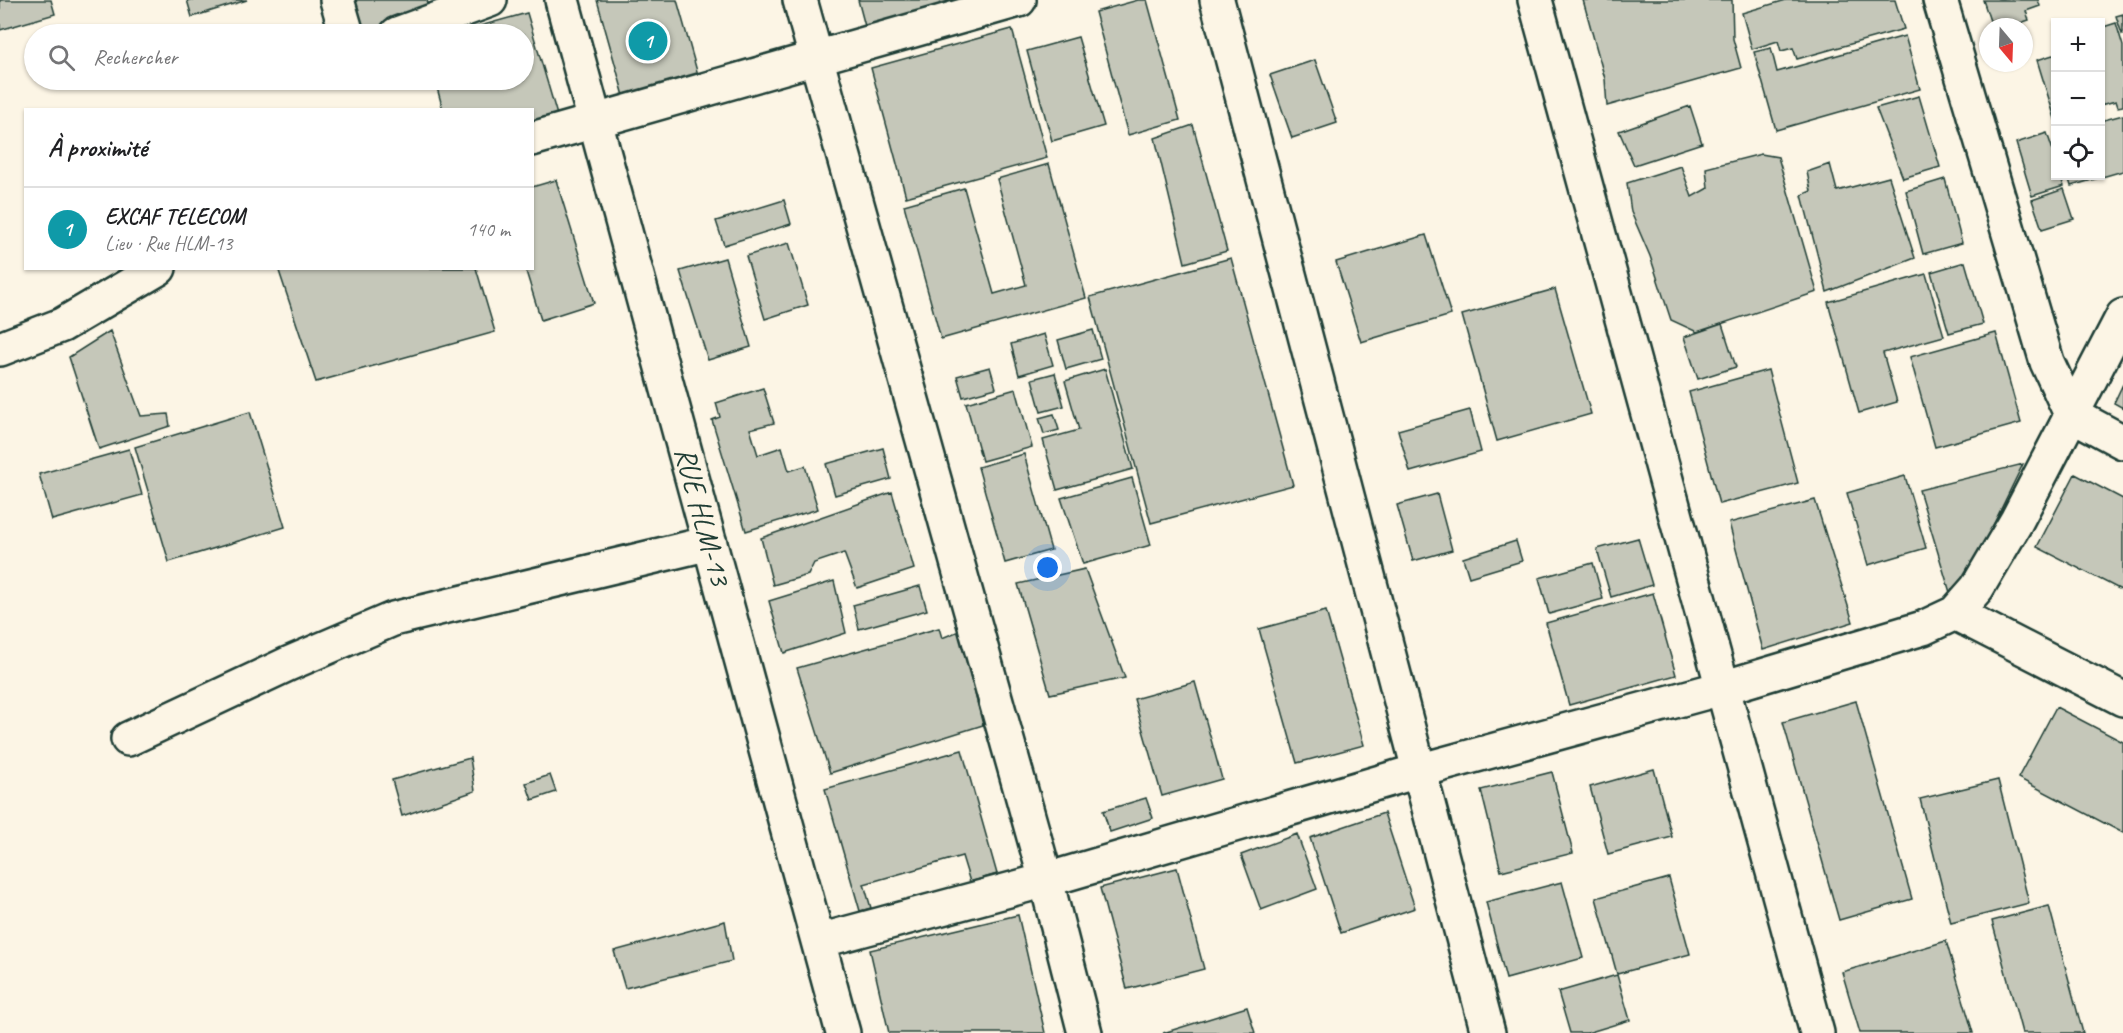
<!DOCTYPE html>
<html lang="fr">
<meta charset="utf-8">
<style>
body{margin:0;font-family:Caveat,sans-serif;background:#f6f6f6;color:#202124}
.controls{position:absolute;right:18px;top:18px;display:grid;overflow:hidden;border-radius:0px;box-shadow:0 2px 4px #0004}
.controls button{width:54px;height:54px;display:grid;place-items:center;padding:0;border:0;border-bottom:2px solid #e0e0e0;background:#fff;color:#202124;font:30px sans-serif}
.compass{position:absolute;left:1979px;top:18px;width:54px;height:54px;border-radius:50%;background:#fff;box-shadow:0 2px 4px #0004;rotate:161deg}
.you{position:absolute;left:1048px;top:568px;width:21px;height:21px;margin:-15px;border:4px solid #fff;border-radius:50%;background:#1a73e8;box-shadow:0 0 0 9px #1a73e833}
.badge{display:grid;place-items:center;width:39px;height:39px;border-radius:50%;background:#7c3aed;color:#fff;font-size:20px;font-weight:700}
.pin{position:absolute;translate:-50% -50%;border:3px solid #fff;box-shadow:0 2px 6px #0006}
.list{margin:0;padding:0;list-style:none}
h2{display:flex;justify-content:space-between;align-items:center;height:78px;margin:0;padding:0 24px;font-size:26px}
h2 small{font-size:20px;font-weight:400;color:#757577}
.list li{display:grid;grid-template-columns:39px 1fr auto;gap:18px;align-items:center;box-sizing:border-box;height:84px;padding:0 24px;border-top:2px solid #e0e0e0}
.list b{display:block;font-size:22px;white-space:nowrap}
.list p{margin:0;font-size:20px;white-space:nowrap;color:#757577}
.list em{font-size:20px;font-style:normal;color:#757577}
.icon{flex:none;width:33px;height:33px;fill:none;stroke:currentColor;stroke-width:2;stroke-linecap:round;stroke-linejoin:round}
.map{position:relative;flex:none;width:2123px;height:1033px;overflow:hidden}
.search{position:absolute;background:#fff;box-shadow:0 2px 4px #0004;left:24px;top:24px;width:510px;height:66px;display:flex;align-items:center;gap:15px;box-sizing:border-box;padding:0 21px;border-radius:33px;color:#757577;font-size:22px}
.panel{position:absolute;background:#fff;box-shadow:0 2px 4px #0004;left:24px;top:108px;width:510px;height:162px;border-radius:0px}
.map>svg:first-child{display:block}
.building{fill:#c5c7b9;stroke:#1f3d34;stroke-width:1.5}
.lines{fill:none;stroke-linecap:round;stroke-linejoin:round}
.minor-casing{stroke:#1f3d34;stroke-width:38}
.minor{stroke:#fcf5e5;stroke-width:33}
.labels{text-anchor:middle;stroke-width:4.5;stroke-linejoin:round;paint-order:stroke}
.street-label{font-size:30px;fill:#1f3d34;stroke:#fcf5e5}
</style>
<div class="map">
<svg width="2123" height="1033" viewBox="0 0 2123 1033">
<rect width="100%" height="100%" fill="#fcf5e5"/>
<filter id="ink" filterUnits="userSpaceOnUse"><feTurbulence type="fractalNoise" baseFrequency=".0167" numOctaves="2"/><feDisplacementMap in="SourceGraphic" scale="12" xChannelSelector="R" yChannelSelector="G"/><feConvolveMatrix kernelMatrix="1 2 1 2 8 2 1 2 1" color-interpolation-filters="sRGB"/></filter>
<g filter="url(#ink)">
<!-- building -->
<path class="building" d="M0,0H51L55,14L0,30Z
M187,0H247L192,17Z
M347,0H427L431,14L357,34Z
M597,0H677L700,82L626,103Z
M858,0H972L866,30Z
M1138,0H1147L1180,120L1128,135L1095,12Z
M1583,0H1732L1733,39L1741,68L1607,106L1605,79Z
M1786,0H1895L1904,29L1797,59L1793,48L1781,51L1778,41L1752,49L1742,13Z
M1983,0H2038L2040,6L2026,11L2029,20L2008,27H1992Z
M527,13L557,115L532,122V110H443L435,80H524V34H451Z
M2123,14V33L2122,34L2116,16Z
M2116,23L2123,46V106L2118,107L2116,101L2100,105V28Z
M1012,29L1047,158L906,197L871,68Z
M1905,36L1920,89L1776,130L1754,52L1771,48L1777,72Z
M1078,37L1104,126L1052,141L1027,51Z
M2056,54V122L2037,60Z
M1315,60L1337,123L1292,138L1270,75Z
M1919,96L1940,167L1903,178L1876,108Z
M1690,106L1702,143L1634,165L1619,131Z
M2123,115V171L2071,186L2068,176H2100V121Z
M1193,125L1227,251L1185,263L1155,138Z
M2047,133L2056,159V176H2060L2064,186L2032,196L2016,143Z
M1761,154L1778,157L1817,292L1697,332L1671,320L1650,256L1631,212L1627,183L1681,166L1692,197L1708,188L1706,168Z
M1049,164L1086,298L941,339L904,205L964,188L994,294L1026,285L997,179Z
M1830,164L1837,191L1889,177L1915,258L1827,292L1802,195L1811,191L1807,172Z
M1945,179L1962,243L1923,254L1906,191Z
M556,180L594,303L541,320L525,268H532V187Z
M2064,189L2074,219L2042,229L2032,200Z
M784,200L791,224L724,245L716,221Z
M1426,235L1451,315L1361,342L1336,262Z
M789,243L808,305L765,319L746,256Z
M725,258L751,347L708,360L680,271Z
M1231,258L1293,485L1151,523L1090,297Z
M1965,262L1983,324L1949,333L1931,272Z
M278,268H476L495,332L316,382Z
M1926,274L1944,336L1883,353L1897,402L1859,413L1828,302Z
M1555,289L1591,414L1497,441L1462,315Z
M1722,324L1736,367L1698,379L1684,337Z
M1093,330L1101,359L1066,369L1058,340Z
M110,331L141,416L168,414L170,426L99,449L69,357Z
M1996,333L2021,423L1935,447L1910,357Z
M1044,334L1053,365L1019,375L1011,344Z
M990,367L996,388L963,397L957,376Z
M1105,369L1133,469L1057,490L1043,440L1079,430L1065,381Z
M1768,370L1798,483L1719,504L1689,392Z
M1055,373L1064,406L1041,412L1032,379Z
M2123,384V408L2114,403Z
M763,388L774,423L750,429L758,455L782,447L789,471L805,466L818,509L746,531L712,420L720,417L716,403Z
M1016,389L1032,447L982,461L966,403Z
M1470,410L1481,452L1410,472L1398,430Z
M250,412L285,527L169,562L135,447Z
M1054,414L1059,430L1044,434L1039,418Z
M883,448L891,479L835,495L826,464Z
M129,449L142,495L52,520L39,474Z
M1024,454L1051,550L1005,563L978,467Z
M2023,464L1962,589L1952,599L1919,490Z
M2075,474L2123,499V591L2037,547Z
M1905,476L1926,548L1868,565L1847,493Z
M1132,478L1151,545L1083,564L1061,498Z
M892,492L914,569L857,588L844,553L814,563L808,575L773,585L761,538Z
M1437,494L1452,550L1413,561L1397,505Z
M1815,500L1853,622L1763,650L1729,523Z
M1638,538L1652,585L1611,597L1597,549Z
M1516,541L1522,561L1469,577L1463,558Z
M1593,563L1603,599L1549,614L1539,578Z
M1085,569L1125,678L1050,694L1018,584Z
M834,581L846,633L784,653L769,601Z
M920,586L927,610L859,629L853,605Z
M1653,593L1676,675L1569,705L1546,623Z
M1326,611L1364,745L1297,763L1259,629Z
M939,628L942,638L959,631L983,725L830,773L797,668Z
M1195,682L1222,779L1162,796L1134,699Z
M1856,701L1912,899L1839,920L1783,722Z
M2056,707L2123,742V833L2018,778Z
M962,750L997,874L970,882L962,856L864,884L871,908L860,911L825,789Z
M470,758L475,791L402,816L392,780Z
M1654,769L1672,837L1608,854L1590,787Z
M1552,772L1573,853L1501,871L1481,790Z
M550,775L556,792L532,800L526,783Z
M1998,780L2029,903L1951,923L1920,799Z
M1146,798L1153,818L1110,832L1103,811Z
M1384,813L1415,908L1341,933L1310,838Z
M1297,834L1317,889L1261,910L1241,855Z
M1177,868L1204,969L1127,989L1100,888Z
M1669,878L1690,954L1617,974L1596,898Z
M1562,882L1583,958L1506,979L1486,902Z
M2049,906L2083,1033H2022L1992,921Z
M1018,915L1045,1033H889L870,950Z
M725,921L732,961L625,988L614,951Z
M1946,941L1973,1033H1860L1842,972Z
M1617,975L1630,1020L1587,1033H1570L1558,992Z
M1247,1007L1255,1033H1163Z"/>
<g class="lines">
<defs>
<path id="minor" d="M337,0L347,34
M562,0L843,1033
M800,0L1046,880L1085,1033
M1217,0L1488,1033
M1535,0L1817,1033
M1940,0L2047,362L2071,414L2123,442
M397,34L490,0
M532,139L1019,0
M0,349L62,325L159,268
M1955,613L2123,699
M128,739L288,664L393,619L710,543
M819,941L1046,880L1418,771L1722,688L1923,628L1955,613L1977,588L2016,522L2123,316"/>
</defs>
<!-- minor casing -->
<use href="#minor" class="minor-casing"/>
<!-- minor -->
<use href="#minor" class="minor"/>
</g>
</g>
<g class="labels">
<!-- street labels -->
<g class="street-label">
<text transform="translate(703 516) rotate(75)" y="10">RUE HLM-13</text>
</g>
</g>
</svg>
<div class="controls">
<button>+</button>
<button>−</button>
<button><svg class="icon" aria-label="locate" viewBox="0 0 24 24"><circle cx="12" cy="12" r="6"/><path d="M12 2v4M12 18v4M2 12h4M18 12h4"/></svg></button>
</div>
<svg class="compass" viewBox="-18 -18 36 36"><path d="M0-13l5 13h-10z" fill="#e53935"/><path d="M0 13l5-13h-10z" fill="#757577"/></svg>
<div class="you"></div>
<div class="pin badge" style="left:648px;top:41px;background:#0f9aa8">1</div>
<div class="search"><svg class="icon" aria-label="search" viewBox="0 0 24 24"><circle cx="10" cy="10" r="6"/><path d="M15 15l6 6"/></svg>Rechercher</div>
<section class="panel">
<h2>À proximité<small></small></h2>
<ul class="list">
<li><span class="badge" style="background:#0f9aa8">1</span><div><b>EXCAF TELECOM</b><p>Lieu · Rue HLM-13</p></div><em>140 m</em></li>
</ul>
</section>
</div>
